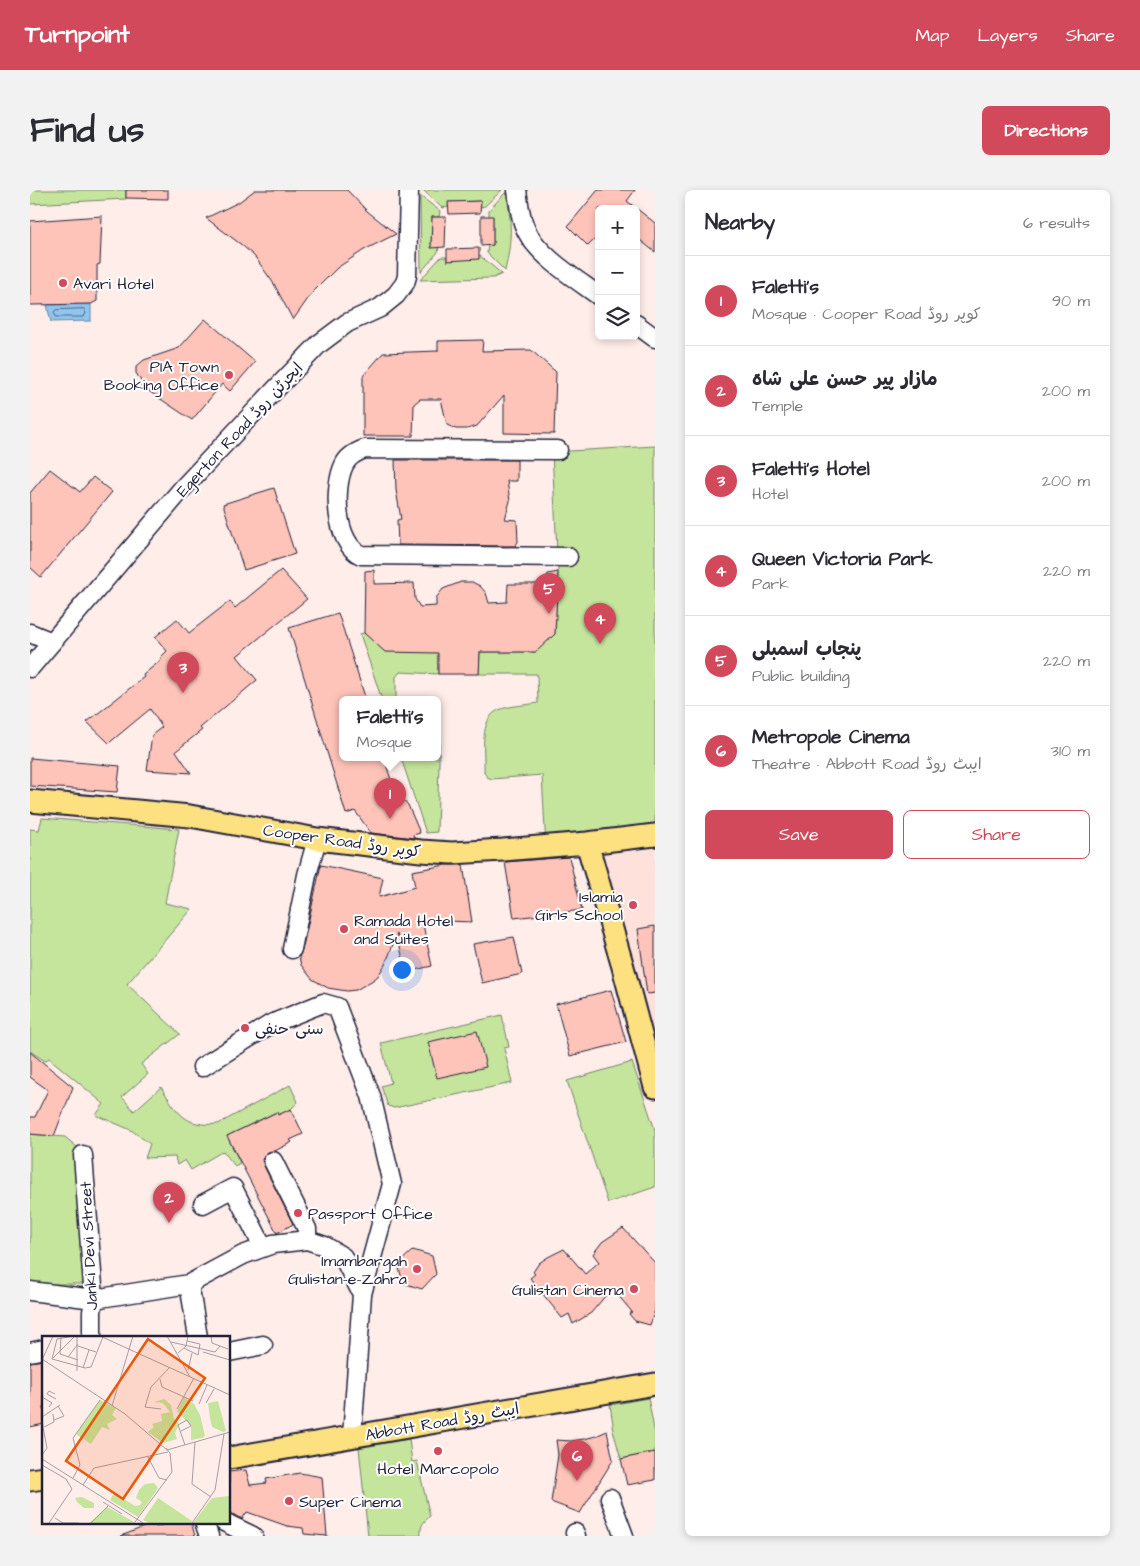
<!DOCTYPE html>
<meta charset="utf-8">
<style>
body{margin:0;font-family:"Architects Daughter","Playpen Sans Arabic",sans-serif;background:#f2f2f3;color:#2b2b33}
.controls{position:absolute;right:15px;top:15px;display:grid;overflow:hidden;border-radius:8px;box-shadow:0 2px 8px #0003}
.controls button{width:45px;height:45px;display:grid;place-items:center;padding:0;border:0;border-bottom:1px solid #e1e1e2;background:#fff;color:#2b2b33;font:25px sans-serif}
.you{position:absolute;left:371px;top:779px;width:18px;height:18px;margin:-12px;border:4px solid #fff;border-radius:50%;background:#1a73e8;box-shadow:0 0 0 8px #1a73e833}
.badge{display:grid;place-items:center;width:32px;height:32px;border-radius:50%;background:#d1495b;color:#fff;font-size:16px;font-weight:700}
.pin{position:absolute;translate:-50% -41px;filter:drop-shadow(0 1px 2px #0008)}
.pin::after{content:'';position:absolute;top:26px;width:18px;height:15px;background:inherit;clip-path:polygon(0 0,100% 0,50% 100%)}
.popup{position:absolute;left:309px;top:506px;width:102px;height:65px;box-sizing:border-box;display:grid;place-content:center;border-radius:8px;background:#fff;filter:drop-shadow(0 1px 4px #0005);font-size:16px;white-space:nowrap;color:#7c7c81}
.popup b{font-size:19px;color:#2b2b33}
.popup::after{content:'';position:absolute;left:50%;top:100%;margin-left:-10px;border:10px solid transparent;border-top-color:#fff}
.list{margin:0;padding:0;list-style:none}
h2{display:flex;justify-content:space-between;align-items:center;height:65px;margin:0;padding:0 20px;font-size:21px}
h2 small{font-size:16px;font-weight:400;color:#7c7c81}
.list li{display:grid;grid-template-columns:32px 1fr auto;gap:15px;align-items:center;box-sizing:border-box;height:90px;padding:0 20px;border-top:1px solid #e1e1e2}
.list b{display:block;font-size:19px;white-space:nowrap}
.list p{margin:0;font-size:16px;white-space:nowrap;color:#7c7c81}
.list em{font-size:16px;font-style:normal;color:#7c7c81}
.actions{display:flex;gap:10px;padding:15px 20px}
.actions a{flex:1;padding:11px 0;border:1px solid #d1495b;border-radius:8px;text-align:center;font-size:18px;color:#d1495b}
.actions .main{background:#d1495b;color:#fff}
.icon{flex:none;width:28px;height:28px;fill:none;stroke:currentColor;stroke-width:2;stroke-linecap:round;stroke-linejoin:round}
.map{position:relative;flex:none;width:625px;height:1346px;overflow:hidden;border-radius:8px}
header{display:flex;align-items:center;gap:30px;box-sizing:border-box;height:70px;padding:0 25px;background:#d1495b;color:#fff}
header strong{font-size:24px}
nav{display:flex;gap:28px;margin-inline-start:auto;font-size:18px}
.intro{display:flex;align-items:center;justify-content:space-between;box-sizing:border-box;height:120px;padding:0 30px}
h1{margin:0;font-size:35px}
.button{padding:12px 22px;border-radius:8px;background:#d1495b;color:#fff;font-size:18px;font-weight:700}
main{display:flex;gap:30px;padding:0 30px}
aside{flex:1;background:#fff;border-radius:8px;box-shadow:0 2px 8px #0003}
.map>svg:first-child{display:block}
.built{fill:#ffe1db}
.green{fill:#c5e49c;stroke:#74836c}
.water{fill:#91c5ee;stroke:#6584a6}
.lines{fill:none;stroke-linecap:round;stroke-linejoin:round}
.shore{stroke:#4e6383;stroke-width:1}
.building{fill:#ffc4b9;stroke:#22223b}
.minor-casing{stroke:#22223b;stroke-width:21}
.major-casing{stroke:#22223b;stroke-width:25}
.minor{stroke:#fff;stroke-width:18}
.major{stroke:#fde080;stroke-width:21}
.poi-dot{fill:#d1495b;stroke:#fff;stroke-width:2}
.labels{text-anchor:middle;stroke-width:4;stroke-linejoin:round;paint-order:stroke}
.poi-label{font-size:16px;fill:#22223b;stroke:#fff;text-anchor:start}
.street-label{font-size:16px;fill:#22223b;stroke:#fff}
.inset-road{fill:none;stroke:#a79ca4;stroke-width:1}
.view{fill:#e8590c;fill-opacity:0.15;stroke:#e8590c;stroke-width:2.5}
.inset-edge{fill:none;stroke:#22223b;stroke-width:2.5}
</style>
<header>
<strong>Turnpoint</strong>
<nav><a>Map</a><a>Layers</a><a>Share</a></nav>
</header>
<div class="intro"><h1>Find us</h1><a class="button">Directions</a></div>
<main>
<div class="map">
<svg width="625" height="1346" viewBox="0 0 625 1346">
<rect width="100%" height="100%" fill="#ffedea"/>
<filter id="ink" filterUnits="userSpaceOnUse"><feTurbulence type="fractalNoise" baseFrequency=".02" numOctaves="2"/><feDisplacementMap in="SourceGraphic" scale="10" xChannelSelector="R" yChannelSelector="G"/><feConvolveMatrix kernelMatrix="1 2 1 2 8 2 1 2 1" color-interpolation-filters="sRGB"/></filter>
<g filter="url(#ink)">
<!-- built -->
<path class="built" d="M625,645V886L567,654Z"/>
<!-- green -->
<path class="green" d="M0,0H96V9L0,14Z
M393,0H472L455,16L450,17V11L419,12L418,17L412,18Z
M476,2C482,32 482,51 475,81L457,63L458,55H463V27L459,26V20Z
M390,6L410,21L409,27H402L401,57H409L408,62L391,82Z
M449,65L472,84L463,88L390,90L411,67H416L417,71Z
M625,256V646L516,658L512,585L462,589L457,587L454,582C455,564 448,528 469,520C477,516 497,515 508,513L507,484H449L450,462H505L525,444L528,382L522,262Z
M334,443L408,463V484L370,482L366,487V510H352L330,444Z
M408,531L410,540L407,642L396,643L371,568H408Z
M12,628L149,639L135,713L162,719L97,794L150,844L111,874L118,884L92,907L104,921L131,897C148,923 154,937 188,934L260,895L268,912L261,919L248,925L246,922L197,946L210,973L205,976L193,961L161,980L155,970L147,975L145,967L115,968L120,954L101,940L66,925L74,914L19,868L15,871L0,861V639L9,640Z
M472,825L479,857L474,858L482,893L364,918L358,916L351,896L361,893L351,853Z
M602,872L625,940V997L578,1013L537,891Z
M0,944L35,947L47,957L55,1094H16L0,1100Z
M618,1208L625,1244V1262L591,1269L582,1236L583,1234L580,1215Z
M379,1249L382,1272L387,1271L400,1326C393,1332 390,1336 391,1346H338L329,1257Z"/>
<!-- water -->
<path class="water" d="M61,114V131L21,132L17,115Z"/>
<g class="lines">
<!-- shore -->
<path class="shore" d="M54,119L56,124L53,127H26L24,122L26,120Z"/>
</g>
<!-- building -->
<path class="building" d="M96,0H138V9L96,8Z
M225,0H317L337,21L366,44L334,60L307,78L282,103L263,130L244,94L225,67L213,56L176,28L209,12Z
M568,0H605L597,11L625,33V62L606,47V19H569V45L558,56L538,36Z
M451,11L450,23L419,24L418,12Z
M72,26L70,74L67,75V111L61,114L0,115V31Z
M451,26H463V55L451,56Z
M402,27H416L415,57L401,58Z
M449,58V69L417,71V59Z
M175,129L225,172L200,201L192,194L162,230L108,194L111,191L106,183V177L114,170L149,158Z
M453,150L452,161L501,160L526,182L524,244L474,243V205L447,236L437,239H426L417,235L411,209H390L384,214L383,246H333V186L353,163L408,161V151Z
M365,270H487V291H477L480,311L475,329L487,330L488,352L485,356L368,355L367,330L371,329L366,300Z
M20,279L50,302L63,287L82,302L11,387L0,377V303Z
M244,298L265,364L214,380L193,314Z
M251,380L277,409L207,466L227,490L170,538L172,540L146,561L161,583L117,580L122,545L132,537L120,519L79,553L57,532L114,487L113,485L131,470V467L137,461L125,447L147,429L159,443L200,411L205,418Z
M344,380V394L384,393L385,409L390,417L406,416V408L413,399L431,392H442L450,396L456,403L459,413L477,412L478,394H517L518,384L528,382L525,444L506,462H450L449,484H408V463L355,462L334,443L335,381Z
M308,423L336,510H312V568H354L364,599L378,615L390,643L383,645L384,648L341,643L325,621L316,624L259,438Z
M0,568L90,576L87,602L0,596Z
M539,667L552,720L484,728L475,672Z
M291,675L353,688L349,707L385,697L382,681L416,675H433L442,732L392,730L402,776L376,782L367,744L356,773L348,786L343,790L326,800L317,801L298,798L282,789L271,775L269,767L272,761Z
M625,736V803L617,804L608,739Z
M484,747L492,784L452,793L443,754Z
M581,800L596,852L540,866L526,814Z
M447,841L456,877L407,888L398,852Z
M0,862L43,897L24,946L0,944V927H5L18,900L0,887Z
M261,919L273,944L260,950L262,952L245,961L238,962L233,967L232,970L234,976L263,1034L247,1043L197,946L247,922L248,925Z
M593,1038L625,1073V1120L620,1135L605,1131L599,1124L602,1122L582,1098L561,1123L543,1134L539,1124L532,1128L500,1088L505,1084L503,1082L509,1073L518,1067L534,1059L555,1084L569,1072L563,1064L572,1052Z
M383,1060L402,1066L406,1084L392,1099L373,1093L368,1074Z
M14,1170V1234L0,1237V1172Z
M577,1241L583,1270L550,1323L521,1312L528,1265L526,1250L541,1251L554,1249L566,1246Z
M625,1262V1290L597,1295L591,1269Z
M216,1280L220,1295L237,1293L236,1289L270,1283L292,1287L297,1346L274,1344L273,1338L257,1336L217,1322L212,1329L199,1322V1282Z
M140,1332H161L165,1346H91L124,1333L126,1337Z"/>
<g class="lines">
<defs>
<path id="minor" d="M487,0C489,14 490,29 497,42C510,67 546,89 569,106
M606,134L625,148
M528,260L335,259C326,262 318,266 314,275C303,298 305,353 331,365L538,367
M0,443L22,452
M0,478L152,299L243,202L289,154L317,133L350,118L366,105L375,93L377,86L379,0
M262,759L277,685L287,649
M172,877L241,834L293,813L307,817L341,906L362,994L332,1104L322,1247
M53,965L64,1109L62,1122V1147
M243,971L277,1039V1050
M173,1014L203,998L233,1057
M159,1094L168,1147
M0,1101L64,1109L159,1094L213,1065L243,1054L277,1050L295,1056L313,1067L332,1104
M0,1162L14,1159
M199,1162L233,1155
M580,1308L594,1346
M174,1332L179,1346
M194,1332L223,1346
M545,1343L546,1346"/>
<path id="major" d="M0,611L160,626L287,649L391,661L422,663L473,660L557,653L625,645
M557,653L593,777L625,897
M199,1268L625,1194
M0,1290L14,1288"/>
</defs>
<!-- minor casing -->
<use href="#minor" class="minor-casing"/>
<!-- major casing -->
<use href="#major" class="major-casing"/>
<!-- minor -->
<use href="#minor" class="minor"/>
<!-- major -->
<use href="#major" class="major"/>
</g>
</g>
<!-- markers -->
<g class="poi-dot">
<circle cx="33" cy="93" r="5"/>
<circle cx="199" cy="185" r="5"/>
<circle cx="603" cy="715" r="5"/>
<circle cx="314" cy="739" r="5"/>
<circle cx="215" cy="838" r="5"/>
<circle cx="268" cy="1023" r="5"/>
<circle cx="387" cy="1079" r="5"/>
<circle cx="604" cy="1099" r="5"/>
<circle cx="408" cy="1261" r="5"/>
<circle cx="259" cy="1311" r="5"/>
</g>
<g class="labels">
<!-- poi labels -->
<g class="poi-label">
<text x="43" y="99">Avari Hotel</text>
<text x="189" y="182" text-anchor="end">PIA Town<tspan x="189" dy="18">Booking Office</tspan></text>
<text x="593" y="712" text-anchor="end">Islamia<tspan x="593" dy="18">Girls School</tspan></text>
<text x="324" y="736">Ramada Hotel<tspan x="324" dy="18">and Suites</tspan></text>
<text x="225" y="844">سنی حنفی</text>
<text x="278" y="1029">Passport Office</text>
<text x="377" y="1076" text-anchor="end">Imambargah<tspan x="377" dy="18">Gulistan-e-Zahra</tspan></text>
<text x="594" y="1105" text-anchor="end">Gulistan Cinema</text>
<text x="408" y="1284" text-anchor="middle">Hotel Marcopolo</text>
<text x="269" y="1317">Super Cinema</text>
</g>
<!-- street labels -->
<g class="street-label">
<text transform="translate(209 239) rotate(-47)" y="6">Egerton Road ایجرٹن روڈ</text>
<text transform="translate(312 650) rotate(8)" y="6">Cooper Road کوپر روڈ</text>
<text transform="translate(58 1056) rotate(-93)" y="6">Janki Devi Street</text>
<text transform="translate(412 1231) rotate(-10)" y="6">Abbott Road ایبٹ روڈ</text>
</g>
</g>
<!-- overview -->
<g transform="translate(12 1146)">
<rect width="188" height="188" fill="#ffedea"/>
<path d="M142,61L152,68L158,79L163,100L160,102L149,104V90L135,75ZM122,63L129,69L132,83L137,88L133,97L135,103L121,107L106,96L112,91L110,88L120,85L119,78L128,76L121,67L112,66ZM58,64L74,72L70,79L75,83L65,88L68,94L60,91L49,108L34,98ZM176,65L184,95L181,96L170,91L168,82L166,67ZM112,147L116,152L96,181L68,164L72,157L93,170L98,169L100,166L94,162L97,154L103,148ZM187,160V187H151L170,162ZM40,161L52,167V172H42L35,166L33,162ZM116,162L150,185L149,187H107L101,184ZM65,171L94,187H47Z" fill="#c5e49c"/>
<path class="inset-road" d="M32,0L15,3L10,23L43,32L49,31L61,1M58,0L188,59M125,0L148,41M169,0L170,7L186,13M19,2L18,18L36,24M129,6L173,16L178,10M36,10L54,16M142,12L156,19L158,8L145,5M161,16L188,24M136,17L144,10L146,0M26,21L36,8M11,22L32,1M0,23L83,78L125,114M0,24L11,0M41,32L47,14M146,34L150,17M35,35V0M118,43L120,51L151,65M13,58L7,55L5,58L14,63M0,61L10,67L7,71M164,67L172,53M157,68L165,49M70,70L91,0M119,73L103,71L109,51L128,31M135,73L152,42M0,81L18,69M12,84L22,80L16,70M0,86L5,112L0,119M2,91L12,86L11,78M139,95L149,90L145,84L136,89L143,109M153,106L150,148L169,161M125,114L188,96M106,121L117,142L125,144M0,123L101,187M0,129L24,143L30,153M31,142L38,129L31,102L58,64M41,149L52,132L126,116M61,166L80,178M13,182L21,187H37M93,186L130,136L128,117L124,112M7,187L30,153M49,187L66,170M150,187L173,154L182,98"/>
<path class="view" d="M106,3L163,42L81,163L24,125Z"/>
<rect width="188" height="188" class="inset-edge"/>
</g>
</svg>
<div class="controls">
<button>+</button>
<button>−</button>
<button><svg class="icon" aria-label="layers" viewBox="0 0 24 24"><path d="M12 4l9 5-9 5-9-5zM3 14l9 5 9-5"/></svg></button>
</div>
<div class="you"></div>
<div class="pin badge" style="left:360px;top:629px">1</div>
<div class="popup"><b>Faletti's</b>Mosque</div>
<div class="pin badge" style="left:139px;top:1033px">2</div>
<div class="pin badge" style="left:153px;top:503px">3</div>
<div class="pin badge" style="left:570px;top:454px">4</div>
<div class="pin badge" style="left:519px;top:424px">5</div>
<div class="pin badge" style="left:547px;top:1291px">6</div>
</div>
<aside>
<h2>Nearby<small>6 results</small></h2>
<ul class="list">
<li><span class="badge">1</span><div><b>Faletti's</b><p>Mosque · Cooper Road کوپر روڈ</p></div><em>90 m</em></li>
<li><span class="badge">2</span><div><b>مازار پیر حسن علی شاہ</b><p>Temple</p></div><em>200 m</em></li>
<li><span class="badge">3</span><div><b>Faletti's Hotel</b><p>Hotel</p></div><em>200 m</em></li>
<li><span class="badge">4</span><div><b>Queen Victoria Park</b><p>Park</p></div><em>220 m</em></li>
<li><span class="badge">5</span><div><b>پنجاب اسمبلی</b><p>Public building</p></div><em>220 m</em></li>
<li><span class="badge">6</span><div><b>Metropole Cinema</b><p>Theatre · Abbott Road ایبٹ روڈ</p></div><em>310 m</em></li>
</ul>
<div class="actions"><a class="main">Save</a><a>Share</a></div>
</aside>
</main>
